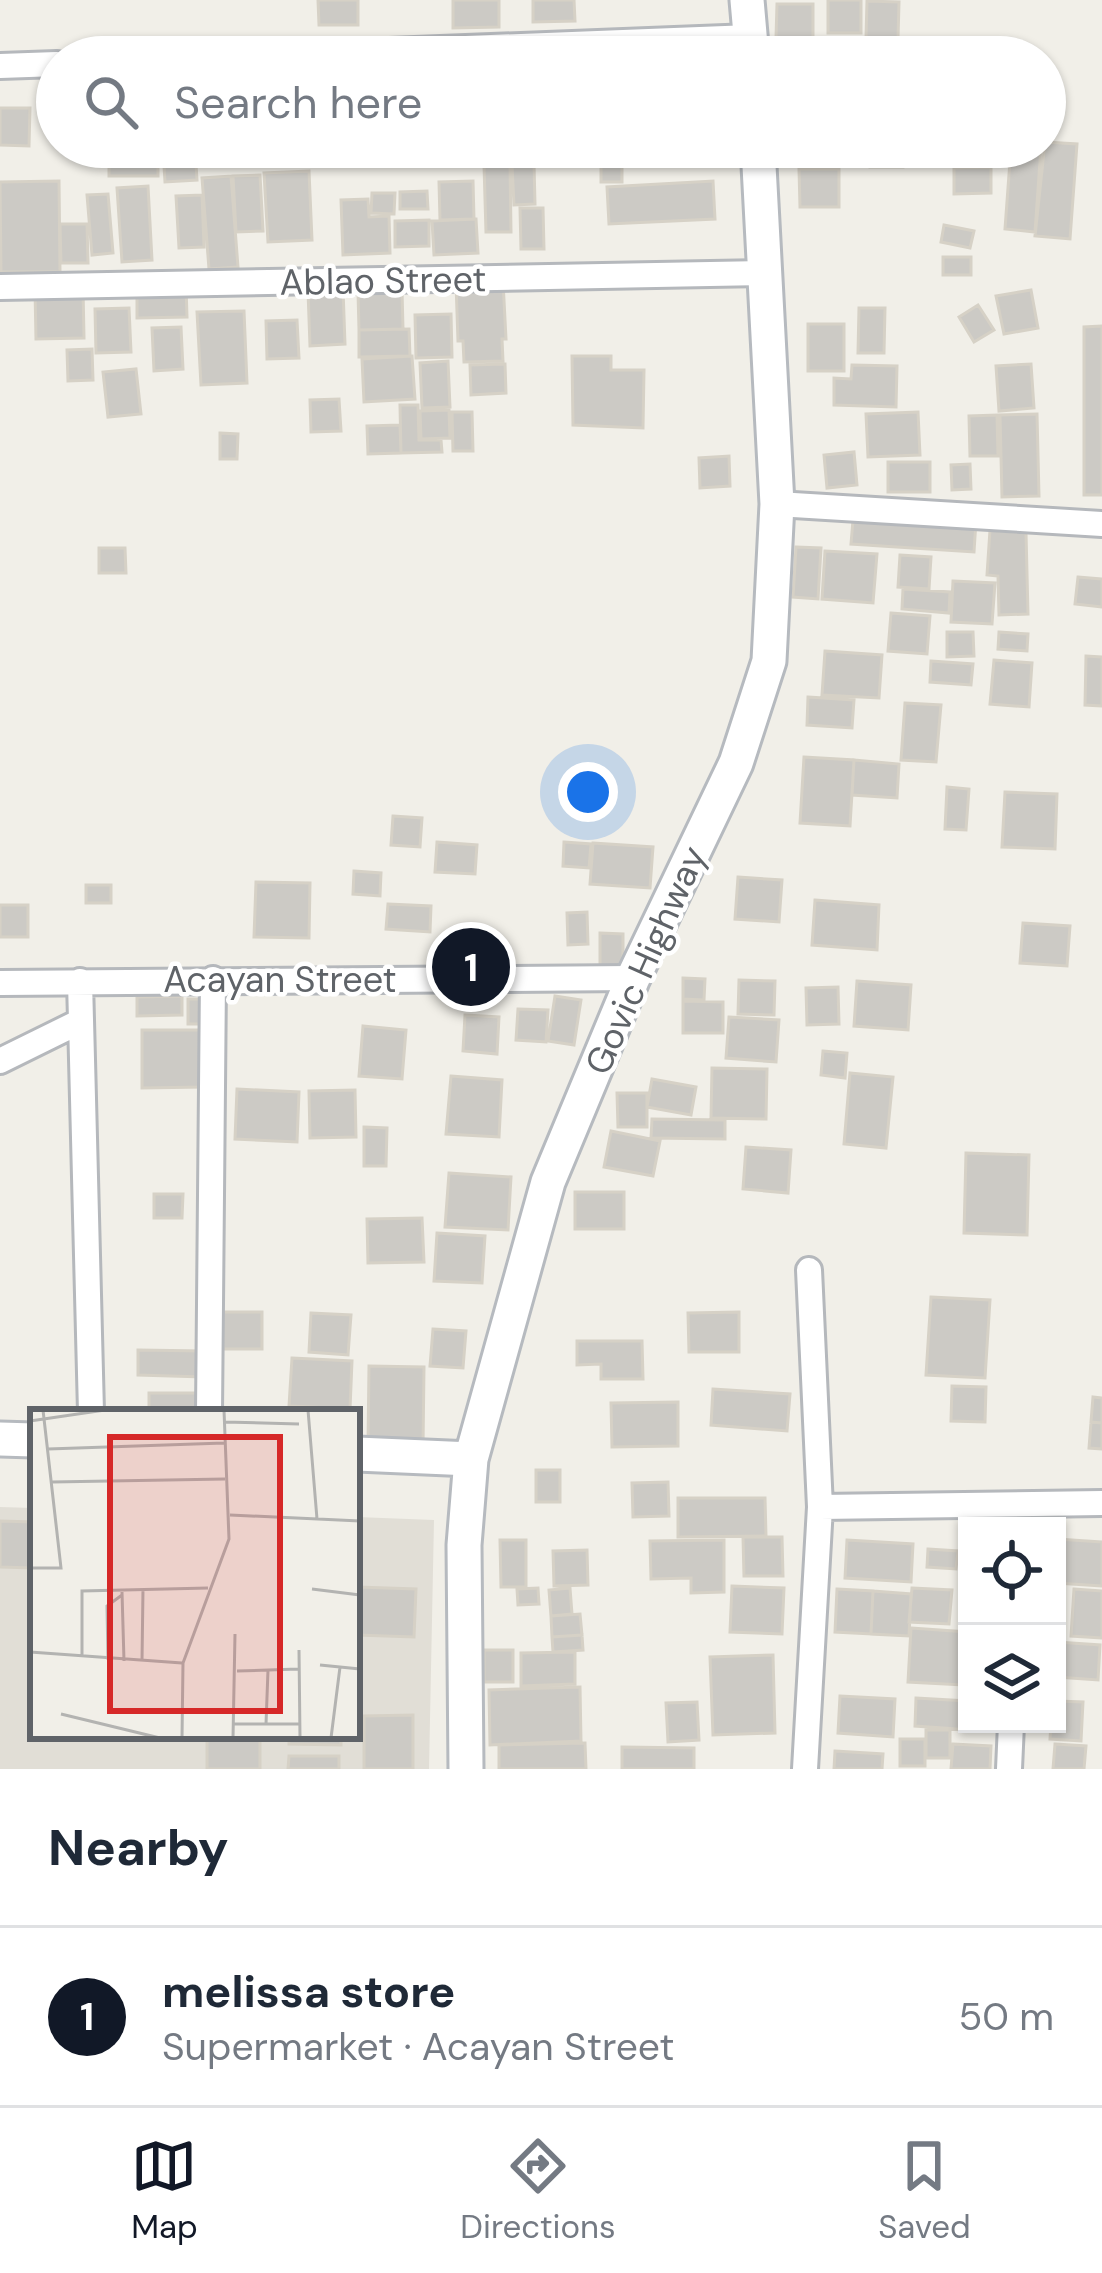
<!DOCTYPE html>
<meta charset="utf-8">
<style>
body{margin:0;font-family:"DM Sans",sans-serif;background:#f2f2f3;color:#1f2937}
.controls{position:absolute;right:36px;bottom:36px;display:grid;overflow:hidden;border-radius:0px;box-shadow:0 3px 9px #0004}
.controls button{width:108px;height:108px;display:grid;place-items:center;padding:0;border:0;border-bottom:3px solid #e0e1e3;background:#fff;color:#1f2937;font:60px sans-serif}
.you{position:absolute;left:588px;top:792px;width:42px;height:42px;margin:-30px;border:9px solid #fff;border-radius:50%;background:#1a73e8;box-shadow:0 0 0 18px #1a73e833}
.badge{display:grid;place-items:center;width:78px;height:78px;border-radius:50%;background:#111827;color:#fff;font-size:39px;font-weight:700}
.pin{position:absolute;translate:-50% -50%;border:6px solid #fff;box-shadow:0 3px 12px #0006}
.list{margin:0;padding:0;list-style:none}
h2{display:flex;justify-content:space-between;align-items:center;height:156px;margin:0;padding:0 48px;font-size:51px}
h2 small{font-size:39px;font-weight:400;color:#747a83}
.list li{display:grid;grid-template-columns:78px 1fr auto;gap:36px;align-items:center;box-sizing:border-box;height:180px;padding:0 48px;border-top:3px solid #e0e1e3}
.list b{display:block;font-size:45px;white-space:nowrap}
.list p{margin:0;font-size:39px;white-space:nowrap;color:#747a83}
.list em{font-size:39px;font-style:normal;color:#747a83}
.icon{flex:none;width:66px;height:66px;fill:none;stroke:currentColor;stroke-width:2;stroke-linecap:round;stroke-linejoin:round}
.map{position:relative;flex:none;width:1102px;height:1769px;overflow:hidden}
.search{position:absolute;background:#fff;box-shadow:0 3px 9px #0004;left:36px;right:36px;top:36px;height:132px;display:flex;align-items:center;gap:30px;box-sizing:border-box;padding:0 42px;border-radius:66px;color:#747a83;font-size:45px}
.sheet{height:336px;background:#fff}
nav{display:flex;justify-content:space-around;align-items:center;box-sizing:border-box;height:168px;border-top:3px solid #e0e1e3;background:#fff;font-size:33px;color:#747a83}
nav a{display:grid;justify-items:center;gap:6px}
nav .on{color:#111827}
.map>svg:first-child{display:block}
.education{fill:#e1ded6}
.building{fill:#cccac5;stroke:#d6d1c6;stroke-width:3}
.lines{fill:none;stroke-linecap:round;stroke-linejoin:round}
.street-casing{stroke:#b5b8bc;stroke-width:30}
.secondary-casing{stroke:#b6babf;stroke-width:39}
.street{stroke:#fff;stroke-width:24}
.secondary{stroke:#fff;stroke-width:33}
.labels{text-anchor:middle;stroke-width:9;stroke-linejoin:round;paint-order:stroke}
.street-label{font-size:36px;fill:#5f6368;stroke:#fff}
.inset-road{fill:none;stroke:#b3b3b1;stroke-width:3}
.view{fill:#d62828;fill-opacity:0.15;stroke:#d62828;stroke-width:6}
.inset-edge{fill:none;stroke:#5f6368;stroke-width:6}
</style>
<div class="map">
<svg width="1102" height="1769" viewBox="0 0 1102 1769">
<rect width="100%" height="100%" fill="#f1efe8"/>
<!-- education -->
<path class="education" d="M0,1507L33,1508V1736H357V1517L434,1520L429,1769H0Z"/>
<!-- building -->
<path class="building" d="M318,0H358V25H319Z
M453,0H499V27L453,28Z
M533,0H574L575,21L533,22Z
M828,0H861V33H828Z
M867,1L899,2L898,39L866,38Z
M777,4H813V38H776Z
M855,42H895V57H855Z
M775,49H828V57H775Z
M0,108H30L29,146L0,145Z
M1045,142L1077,144L1070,239L1035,236Z
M259,147H300V163H259Z
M423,147H447V163L424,164Z
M483,147H512V161L483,162Z
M799,147H833L834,169H799Z
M869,147H903V167H870Z
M1011,147H1041L1035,232L1005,229Z
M195,148L197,180L165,182L163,150Z
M158,150V176H109V151Z
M601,155H622V182H601Z
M510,164L511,232H486L484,165Z
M534,164L535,204L514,205L512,165Z
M991,167V193L954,194V168Z
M799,169H839V207H800Z
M309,171L312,240L268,242L264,173Z
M260,175L263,231L236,232L233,176Z
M231,176L238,267L209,269L202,178Z
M59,181L60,272H1L0,182Z
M473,181L474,219L440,220L439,182Z
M713,181L715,219L609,224L607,187Z
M148,186L152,260L122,262L117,188Z
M427,191L428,209H400V192Z
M372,193H395L394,214L371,213Z
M108,194L113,253L92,255L87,195Z
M202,195L204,247L179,248L176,196Z
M368,199L369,217L389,216L390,253L343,255L341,200Z
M520,208H543L544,249H521Z
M476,219L478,253L434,255L432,221Z
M429,220V246L395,247V221Z
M60,224H87L88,263H61Z
M944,225L974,231L970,248L941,242Z
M943,257H971V275H943Z
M503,281L506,339H502L503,361L464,362L463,341H458L456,283Z
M186,286L187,317L137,318V287Z
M83,288L84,338L36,339L35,289Z
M343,289L345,344L310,346L308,291Z
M402,290L403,329L359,330L358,292Z
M1031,290L1038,328L1004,334L996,296Z
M978,305L994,330L974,342L959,317Z
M129,308L131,352L96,353L95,309Z
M859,308H885L884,353H858Z
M244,311L247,383L201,385L197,312Z
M451,314L452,357L416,358L415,315Z
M297,320L299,358L267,359L266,321Z
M808,324H844V371H808Z
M1102,326V495H1084V327Z
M181,327L183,369L154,371L152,328Z
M409,329L410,356L359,357V330Z
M92,349L93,380L68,381L67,350Z
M412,356L415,399L364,402L362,359Z
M572,356H611V370H644L643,428L573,425Z
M448,361L450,407L422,408L420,363Z
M505,364L506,393L471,395L470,365Z
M1031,364L1034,408L999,411L996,366Z
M852,365L897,366L896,407L834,405V378L851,379Z
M136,369L141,414L108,417L103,372Z
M339,399L341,431L311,432L310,400Z
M400,405H418L419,440H441L442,452L401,453Z
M449,410L450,438L421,439L420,411Z
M452,412H472L473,451H453Z
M918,412L920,455L868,457L866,414Z
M1037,414L1039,496L1002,497L1000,415Z
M997,415L998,456H970L969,416Z
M400,425L401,453L368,454L367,426Z
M220,433L238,434L237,459H220Z
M854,452L857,485L827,488L824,455Z
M729,456L730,486L700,488L699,458Z
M888,462H930V492H888Z
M970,464L971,489L952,490L951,465Z
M903,516L976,521L974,552L851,544L853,520L902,524Z
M990,530L1026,533L1028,614L999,615L998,576L987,575Z
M796,547L821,548L818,599L793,597Z
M99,548H125L126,573H99Z
M825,551L877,554L873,603L822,599Z
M900,555L931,557L929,589L898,587Z
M1078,577L1102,579V607L1075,604Z
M953,581L995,583L992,624L951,622Z
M903,589L950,592L949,613L902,609Z
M891,613L930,616L927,654L888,651Z
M947,632H973L974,656L947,657Z
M999,632L1028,634L1027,651L998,649Z
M825,651L882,655L879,698L822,695Z
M1086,656L1102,657V706L1085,705Z
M994,660L1032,663L1029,707L990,704Z
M931,661L973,664L971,685L930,682Z
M808,697L854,700L852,728L807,725Z
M905,703L941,705L936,762L901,760Z
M804,757L854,760L850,826L800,823Z
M854,760L899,764L897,798L852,795Z
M947,787L969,789L966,830L945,829Z
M1005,792L1057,794L1055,849L1002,847Z
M393,816L422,818L420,847L391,845Z
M437,842L477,845L475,874L435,872Z
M564,842L591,844L589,868L563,866Z
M593,843L653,847L650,888L590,884Z
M354,871L381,873L380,896L353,894Z
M738,877L782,880L779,922L735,919Z
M256,882L310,883L309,938L254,937Z
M86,885H111V903H86Z
M815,900L879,905L877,950L812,945Z
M388,904L431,906L430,932L386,929Z
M0,905H28V937H0Z
M587,912L588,944L568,945L567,913Z
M1023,923L1070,926L1067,966L1020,963Z
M600,933L623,934V966H600Z
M457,935L498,937L496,964L456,961Z
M683,978L705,979L704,1000L683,999Z
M739,980L775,981L774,1015L738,1014Z
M857,981L911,985L908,1030L854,1026Z
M838,987L839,1024L807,1025L806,988Z
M182,996V1015L137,1016V997Z
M555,996L581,1000L574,1045L548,1041Z
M188,999H206V1024H188Z
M683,1001L723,1002V1033H683Z
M518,1009L548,1010L546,1042L516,1040Z
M465,1015L499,1017L497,1054L463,1051Z
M729,1017L779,1020L776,1062L726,1058Z
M363,1026L406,1030L402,1079L359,1076Z
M142,1030H202L203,1087L142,1088Z
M823,1051L847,1053L845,1078L821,1075Z
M712,1068L767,1069L766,1119L711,1118Z
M850,1073L893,1077L886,1148L844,1144Z
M451,1076L502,1080L499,1137L446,1134Z
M652,1079L696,1087L691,1115L647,1107Z
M237,1089L299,1092L297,1142L235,1139Z
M355,1090L356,1137L310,1138L309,1091Z
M617,1093H647V1127H618Z
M652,1119L725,1120V1139L651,1138Z
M364,1127L387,1128L386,1166H364Z
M611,1131L660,1141L653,1176L604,1167Z
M746,1147L791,1150L788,1193L743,1189Z
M966,1153L1029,1155L1027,1235L964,1233Z
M449,1173L511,1177L508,1230L445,1227Z
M575,1192H624V1229H575Z
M154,1194H183L182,1218H154Z
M422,1218L424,1262L368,1263L367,1219Z
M437,1233L485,1236L482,1283L434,1281Z
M931,1297L990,1300L985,1378L926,1375Z
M223,1312H262V1349H223Z
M739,1312V1352H689L688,1313Z
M311,1313L351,1315L348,1355L309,1352Z
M433,1329L466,1331L463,1368L430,1366Z
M577,1341H642L643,1379H601V1364L577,1365Z
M138,1350L203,1351V1377L138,1375Z
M292,1358L352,1361L350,1409L289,1406Z
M369,1366L424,1367L423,1447L368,1446Z
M952,1386L986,1387L985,1422L951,1421Z
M713,1389L790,1394L787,1431L711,1425Z
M149,1393H200V1412H149Z
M1093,1397L1102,1398V1423L1091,1422Z
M678,1402V1446L612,1447L611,1403Z
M1091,1422L1102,1423V1449L1089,1448Z
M536,1470H560V1502H536Z
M668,1482L669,1516L633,1517L632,1483Z
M678,1498H765L766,1536L678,1537Z
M0,1521L33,1522V1568L0,1567Z
M963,1532H967V1573L960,1572Z
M743,1537H782L783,1576H744Z
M1057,1539L1102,1542V1586L1057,1583Z
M500,1540H526V1587H501Z
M724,1540V1592L691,1593V1578L651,1579L650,1541Z
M847,1540L913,1544L911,1582L845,1578Z
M928,1549L958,1551L956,1569L927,1567Z
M587,1550L588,1585L554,1586L553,1551Z
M732,1586L784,1588L782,1634L730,1632Z
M357,1587L416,1589L414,1637L357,1635Z
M538,1588L539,1604L518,1605L517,1589Z
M570,1588L572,1614L551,1616L549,1590Z
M912,1588L952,1590L949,1624L909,1622Z
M837,1589L873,1591L871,1634L835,1632Z
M1074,1589L1102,1591V1638L1071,1636Z
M873,1591L911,1594L909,1636L871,1634Z
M580,1614L582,1635L552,1637L551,1616Z
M911,1628L967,1632L963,1685L908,1682Z
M582,1635L583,1650L553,1652L552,1637Z
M1057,1642L1100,1645L1098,1680L1057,1677Z
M484,1650H513V1682H484Z
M575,1652V1684L521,1686V1653Z
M773,1655L775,1733L713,1735L710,1657Z
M580,1687L581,1741L490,1745L489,1690Z
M840,1696L895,1699L893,1737L838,1733Z
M916,1698L967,1701V1724H971V1730L915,1726Z
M1057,1701L1083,1702L1081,1741L1050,1739L1051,1724H1057Z
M697,1702L699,1740L668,1742L666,1703Z
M413,1715V1769H364V1716Z
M926,1730H950V1758H926Z
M207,1736H260V1769H207Z
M289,1736H341V1745L289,1744Z
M900,1739H925V1766H900Z
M585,1743L586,1769H499V1745Z
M953,1744L991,1746L990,1769H951Z
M1055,1744L1086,1746L1084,1769H1053Z
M622,1747L694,1748V1769H622Z
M835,1751L883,1754L882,1769H834Z
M289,1756H339V1769H288Z"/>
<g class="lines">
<defs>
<path id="street" d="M234,57L751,37
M0,66L57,64
M0,287L766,273
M777,504L1102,524
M80,981L91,1412
M0,983L633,978
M0,1061L81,1021
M209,1412L213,979
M820,1507L1102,1503
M805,1769L820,1507L809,1270
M1009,1769L1011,1724"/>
<path id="secondary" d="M747,0L752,57
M0,1439L33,1440
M357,1454L471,1459
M466,1769L464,1545L471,1459L548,1182L633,978L736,763L769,661L777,504L758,147"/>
</defs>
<!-- street casing -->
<use href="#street" class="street-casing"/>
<!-- secondary casing -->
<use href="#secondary" class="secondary-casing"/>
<!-- street -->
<use href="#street" class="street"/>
<!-- secondary -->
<use href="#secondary" class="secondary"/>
</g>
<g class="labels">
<!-- street labels -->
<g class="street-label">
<text transform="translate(383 280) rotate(-1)" y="13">Ablao Street</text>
<text transform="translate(645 960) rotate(-66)" y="13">Govic Highway</text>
<text x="280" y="992">Acayan Street</text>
</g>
</g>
<!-- overview -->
<g transform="translate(30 1409)">
<rect width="330" height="330" fill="#f1efe8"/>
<path class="inset-road" d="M278,1L287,110M0,12L75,1M194,13L269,15M18,40L194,34M22,73L195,70M200,106L330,112M0,159H31L13,1M282,180L330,186M92,183L94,252M269,241L270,329M0,243L152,254M52,246V182L178,179M78,251L77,197L92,186M112,252L113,180M290,256L330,260M207,262L268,260M31,305L130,329M204,315H270M236,315L238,261M152,329L153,254L199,130L194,1M203,329L205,225M301,329L310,258"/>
<path class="view" d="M80,28H250V302H80Z"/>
<rect width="330" height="330" class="inset-edge"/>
</g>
</svg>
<div class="controls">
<button><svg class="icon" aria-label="locate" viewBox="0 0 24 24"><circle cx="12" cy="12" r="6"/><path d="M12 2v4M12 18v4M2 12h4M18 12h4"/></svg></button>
<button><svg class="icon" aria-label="layers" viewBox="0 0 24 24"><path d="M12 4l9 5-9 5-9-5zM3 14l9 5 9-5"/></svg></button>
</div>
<div class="you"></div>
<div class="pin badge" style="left:471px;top:967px">1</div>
<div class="search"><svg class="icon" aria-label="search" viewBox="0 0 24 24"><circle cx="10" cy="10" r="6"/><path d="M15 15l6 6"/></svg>Search here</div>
</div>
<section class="sheet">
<h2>Nearby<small></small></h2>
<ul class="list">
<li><span class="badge">1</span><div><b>melissa store</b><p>Supermarket · Acayan Street</p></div><em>50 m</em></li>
</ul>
</section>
<nav>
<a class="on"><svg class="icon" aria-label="map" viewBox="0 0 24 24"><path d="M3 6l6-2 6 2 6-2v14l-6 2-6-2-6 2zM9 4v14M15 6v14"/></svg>Map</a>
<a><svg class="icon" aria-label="directions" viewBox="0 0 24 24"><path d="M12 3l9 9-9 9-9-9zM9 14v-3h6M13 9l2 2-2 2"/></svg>Directions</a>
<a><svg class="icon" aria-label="saved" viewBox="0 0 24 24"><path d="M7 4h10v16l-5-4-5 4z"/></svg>Saved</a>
</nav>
